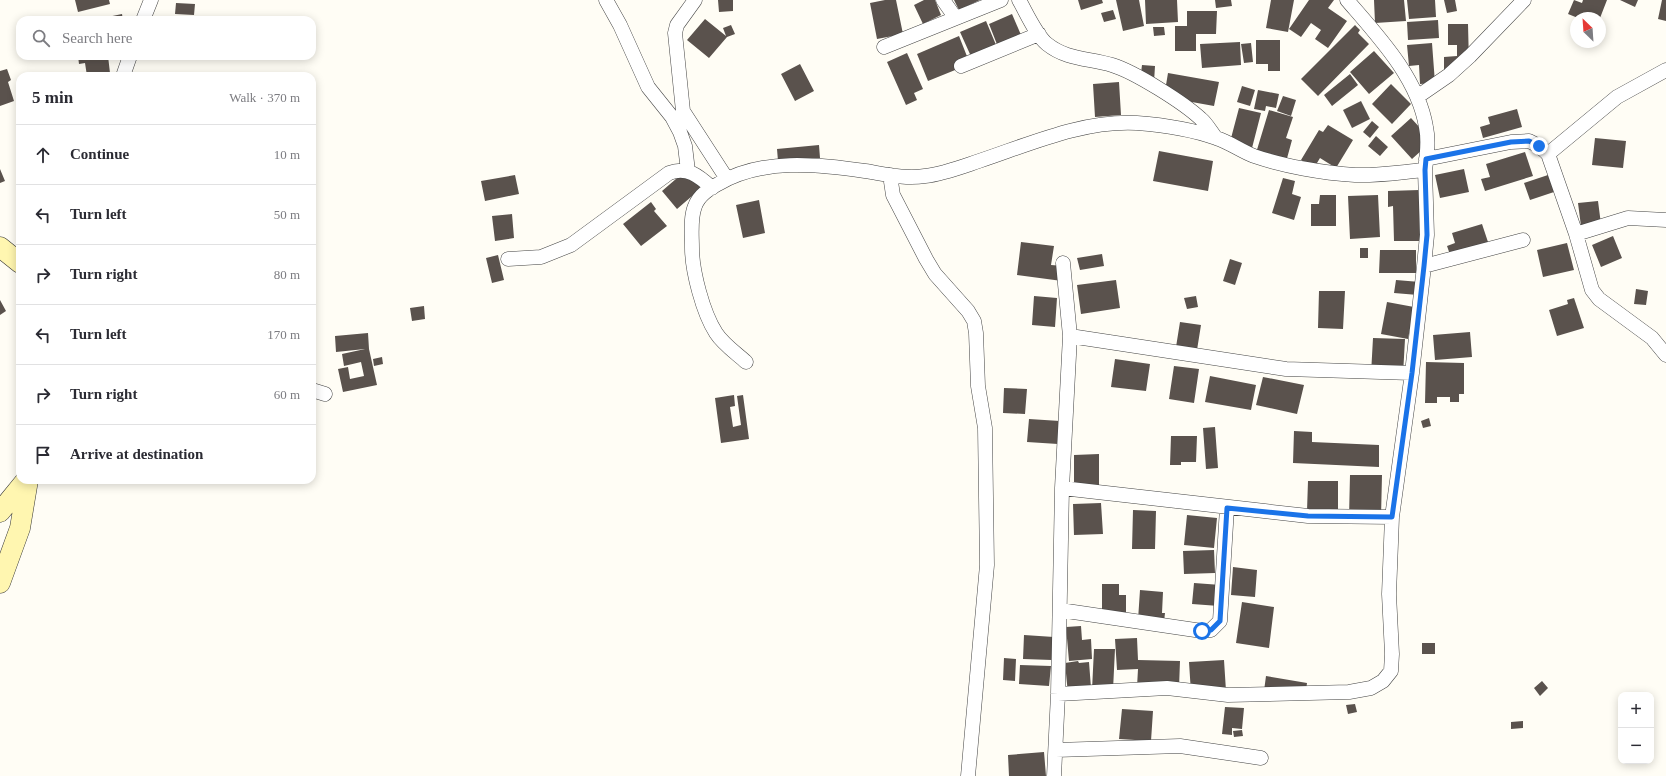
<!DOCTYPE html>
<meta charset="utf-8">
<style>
body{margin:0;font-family:"Times New Roman",serif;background:#f2f2f3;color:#2b2b33}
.controls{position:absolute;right:12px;bottom:12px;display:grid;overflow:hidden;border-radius:8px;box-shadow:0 2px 10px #0003}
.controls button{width:36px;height:36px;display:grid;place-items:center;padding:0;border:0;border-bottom:1px solid #e1e1e2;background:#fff;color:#2b2b33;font:20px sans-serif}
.compass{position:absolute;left:1570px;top:12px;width:36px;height:36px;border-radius:50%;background:#fff;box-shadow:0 2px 10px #0003;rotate:335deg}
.stop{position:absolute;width:12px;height:12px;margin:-9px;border:3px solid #1a73e8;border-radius:50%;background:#fff}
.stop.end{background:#1a73e8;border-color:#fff;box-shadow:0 1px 4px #0008}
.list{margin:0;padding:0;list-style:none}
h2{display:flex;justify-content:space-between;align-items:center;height:52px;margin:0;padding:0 16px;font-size:17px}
h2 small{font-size:13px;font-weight:400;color:#7c7c81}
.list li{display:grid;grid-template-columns:26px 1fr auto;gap:12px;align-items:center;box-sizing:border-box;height:60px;padding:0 16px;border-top:1px solid #e1e1e2}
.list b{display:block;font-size:15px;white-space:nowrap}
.list em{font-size:13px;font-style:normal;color:#7c7c81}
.icon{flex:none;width:22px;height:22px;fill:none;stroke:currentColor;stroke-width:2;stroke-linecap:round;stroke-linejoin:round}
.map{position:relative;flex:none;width:1666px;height:776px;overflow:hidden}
.search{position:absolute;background:#fff;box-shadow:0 2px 10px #0003;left:16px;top:16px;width:300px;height:44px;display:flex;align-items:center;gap:10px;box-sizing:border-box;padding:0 14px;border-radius:12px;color:#7c7c81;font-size:15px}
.panel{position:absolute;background:#fff;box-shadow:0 2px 10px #0003;left:16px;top:72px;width:300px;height:412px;border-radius:12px}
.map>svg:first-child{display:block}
.building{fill:#5a524d}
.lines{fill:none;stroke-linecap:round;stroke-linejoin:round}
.street-casing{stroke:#444;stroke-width:15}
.secondary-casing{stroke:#333;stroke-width:21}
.street{stroke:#fff;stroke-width:14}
.secondary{stroke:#fff6b0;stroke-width:20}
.route{stroke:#1a73e8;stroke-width:5}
</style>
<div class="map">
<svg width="1666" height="776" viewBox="0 0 1666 776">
<rect width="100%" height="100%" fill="#fffdf5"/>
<!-- building -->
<path class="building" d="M75,0H109L110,4L78,12Z
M718,0H733V11L719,12Z
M885,0H896L903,34L877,39L870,3Z
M924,0H935L941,15L923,24L914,5Z
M954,0H980L959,10Z
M1078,0H1102L1103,3L1081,10Z
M1116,0H1139L1144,26L1123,31Z
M1145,0H1177L1178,22L1146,24Z
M1215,0H1231L1232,6L1216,8Z
M1271,0H1294L1288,32L1266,28Z
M1309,0H1334L1328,8L1347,21L1328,48L1315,39L1321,30L1311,23L1301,37L1289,29Z
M1374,0H1404L1406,21L1375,23Z
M1407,0H1435L1436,17L1409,19Z
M1444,0H1455L1457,11L1447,13Z
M1574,0L1582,3L1583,0H1607L1600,18H1578L1568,14Z
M1620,0H1638L1635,7Z
M1662,0H1666V21L1658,19Z
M176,3L195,4L194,15L175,14Z
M1113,10L1116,19L1104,22L1101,13Z
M1187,11H1217L1216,34H1196V51H1175V26H1187Z
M122,14L123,20H98V19Z
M1012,14L1024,42L1000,52L989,24Z
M705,19L726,36L723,28L731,25L735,34L727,37L709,58L687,40Z
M1438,20L1439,38L1408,40L1407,22Z
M986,21L999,52L974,63L960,32Z
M1448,24H1468L1469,64L1444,75V57L1457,56V45H1448Z
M1355,25L1360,30L1358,33L1369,44L1318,96L1301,79Z
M1153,27H1164L1165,35L1154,36Z
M959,36L970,64L928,81L917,54Z
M1256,40H1280V71H1268V64H1256Z
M1240,42L1241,65L1202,68L1200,44Z
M1251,43L1253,62L1244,63L1241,44Z
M1432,43L1435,83L1420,84L1419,65L1409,66L1407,45Z
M1374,51L1394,73L1369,94L1350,72Z
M907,53L923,89L914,93L917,100L906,105L887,62Z
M78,56H108L110,73L87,76L85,63L79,64Z
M800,64L814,91L795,101L781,74Z
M1142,65L1155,66L1154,82L1140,81Z
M7,69L11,80L8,82L14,101L0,106V71Z
M1168,73L1219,82L1214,106L1164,97Z
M1350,74L1358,85L1332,106L1324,95Z
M1119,82L1121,115L1095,117L1093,84Z
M1391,84L1411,104L1392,124L1372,104Z
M1242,86L1255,90L1250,106L1237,102Z
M1258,90L1279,94L1276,108L1266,106L1265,111L1254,109Z
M1283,96L1296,100L1291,116L1277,111Z
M1361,101L1370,119L1352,128L1343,110Z
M1239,108L1261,113L1252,148L1230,142Z
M1517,109L1522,127L1483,138L1480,127L1490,124L1488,117Z
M1269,110L1293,117L1286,138L1292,140L1286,162L1256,153Z
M1411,118L1432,141L1412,159L1391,136Z
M1372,121L1379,127L1370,138L1363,132Z
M1328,125L1353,140L1336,168L1320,158L1314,168L1301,160L1319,130L1323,132Z
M1376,136L1388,147L1380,156L1368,146Z
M1595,138L1626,141L1623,168L1592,165Z
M819,145L820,158L778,161L777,149Z
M1159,151L1213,161L1208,191L1153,181Z
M1525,152L1533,176L1485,191L1481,179L1490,177L1486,164Z
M691,166L706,184L677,209L662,191Z
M0,169L5,181L0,183Z
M1464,169L1469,192L1440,198L1435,175Z
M515,175L519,194L485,201L481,181Z
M1548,175L1554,192L1530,200L1524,183Z
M1283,178L1295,181L1292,194L1301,197L1294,220L1272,213Z
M1419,190L1420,241H1394L1393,206L1388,207V191Z
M1320,195H1336V226H1311V204H1319Z
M1378,195L1380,237L1350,239L1348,196Z
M759,200L765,233L743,238L736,205Z
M1598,201L1602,232L1582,234L1578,203Z
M651,202L656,209L654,211L667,226L641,246L623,224Z
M512,214L514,238L495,241L492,216Z
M1482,224L1491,251L1453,263L1447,246L1455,243L1452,233Z
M1613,236L1622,258L1601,267L1592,245Z
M1021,242L1054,246L1051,265L1064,266L1062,281L1017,275Z
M1567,243L1574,270L1543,277L1537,250Z
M1360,248H1368V258H1360Z
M1380,250H1416V273H1379Z
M1102,254L1104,266L1080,270L1077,258Z
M498,255L504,280L492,283L486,258Z
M1230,259L1242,263L1235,285L1223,281Z
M1116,280L1120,308L1081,314L1077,285Z
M1396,280L1420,282L1418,295L1394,293Z
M1636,289L1648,291L1646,305L1634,304Z
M1319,291H1345L1343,329L1318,328Z
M1034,296L1057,298L1055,327L1032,325Z
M1196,296L1198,307L1187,309L1184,298Z
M1574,298L1584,328L1557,336L1549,310L1568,304L1567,300Z
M0,300L6,311L0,315Z
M1387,302L1414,307L1408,339L1381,334Z
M424,306L425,319L412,321L410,308Z
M1180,322L1201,325L1197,350L1176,347Z
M1470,332L1472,357L1435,360L1433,335Z
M368,333L369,349L377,385L343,392L338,369L348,367L350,379L364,376L361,362L344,366L342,354L365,349L336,352L335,336Z
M1373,338L1405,339L1403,375L1371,374Z
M382,357L383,364L374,366L373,359Z
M1115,359L1150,364L1146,391L1111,387Z
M1426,362L1464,363V394H1459V402H1450V397H1437V403H1425Z
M1174,366L1199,369L1194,403L1169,399Z
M1210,376L1256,385L1251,410L1205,402Z
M1263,377L1304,385L1297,414L1256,405Z
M1004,388L1027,389L1025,414L1003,413Z
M734,395L735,406L730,407L733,427L741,425L737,396L743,395L749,439L721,443L715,398Z
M1429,418L1431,426L1423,428L1421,421Z
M1029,419L1060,421L1058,444L1027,442Z
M1215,427L1218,468L1206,469L1203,428Z
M1294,431L1312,432V442L1379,445V467L1293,463Z
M1171,436H1197L1196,462H1181V465H1170Z
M1099,454V486H1074V455Z
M1350,475H1382L1381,518H1349Z
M1308,481H1338V511H1307Z
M1101,503L1103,534L1074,535L1073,504Z
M1133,510L1156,511L1155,549H1132Z
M1187,515L1217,518L1214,548L1184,545Z
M1214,550L1215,573L1184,574L1183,551Z
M1233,567L1257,570L1255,597L1231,595Z
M1194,583L1221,585L1219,606L1192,604Z
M1102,584H1119V595H1126V614L1102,615Z
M1140,590L1163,592L1162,613H1165L1164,622L1138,620Z
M1242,602L1274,607L1269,648L1236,643Z
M1081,626L1082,640L1091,639L1092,659L1069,661L1066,627Z
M1024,635L1054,637L1052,660L1023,659Z
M1137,638L1138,660L1180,661L1179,688L1137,687L1138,669L1117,670L1115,639Z
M1422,643H1435V654H1422Z
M1094,649H1115L1113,690H1092Z
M1004,658L1016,659L1015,681L1003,680Z
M1224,660L1226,691L1191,693L1189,662Z
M1078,661L1079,663L1089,662L1091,688L1068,694L1065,663Z
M1020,665L1051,666L1049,686L1019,684Z
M1266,676L1307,683L1305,698L1264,691Z
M1542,681L1548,688L1540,696L1534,688Z
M1355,704L1357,712L1348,714L1346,705Z
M1225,707L1244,708L1242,729L1232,728V735L1222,734Z
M1122,709L1153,711L1151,741L1119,739Z
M1523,721V728L1511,729V722Z
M1242,730L1243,736L1234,737L1233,731Z
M1044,752L1046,776H1009L1008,755Z"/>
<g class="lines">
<defs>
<path id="street" d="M606,0L620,25L648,87L672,117L680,132L685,146L688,171
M695,0L677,25L675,33L683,111L727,179
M943,0L955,17
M1019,0C1026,12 1036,35 1047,44C1067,60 1089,58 1112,65C1135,72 1184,103 1201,119C1207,124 1211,132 1216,138
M143,20L151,0
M884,47L1001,0
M961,66L1039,34
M123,76L130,56
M1417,97L1449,75L1470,56L1524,0
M1548,154L1617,97L1666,70
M1426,159L1511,142L1529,141L1539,146L1548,154L1576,234L1592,290L1599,299L1652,338L1666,355
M890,175L893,195L926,259L935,274L968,311L974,321L976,333L978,386L985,428L987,565L968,776
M1576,234L1628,218L1666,220
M508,259L541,257L571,245L669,173C687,166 699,176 712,188
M1063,263L1070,336L1286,369L1412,373
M1424,266L1523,240
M746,362C736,353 723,344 716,333C703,313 692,271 692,248C692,235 690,218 695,206C699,195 709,189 718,184C762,158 817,164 865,171C885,174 904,179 925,176C943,174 961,167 979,161C1030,144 1083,120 1137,123C1163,125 1191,129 1216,138C1229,142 1241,151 1254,156C1283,166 1323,173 1355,175C1378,176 1402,172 1425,170C1427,156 1429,141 1426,127C1418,78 1378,36 1347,0
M312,390L325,394
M1062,488L1308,516L1392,517
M1060,610L1202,631L1211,630L1220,621L1227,508
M1058,694L1167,688L1228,695L1349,692L1371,688L1383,681L1391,671L1392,654L1389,594L1392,517L1412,373L1424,266L1427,235L1425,170
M1056,750L1180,746L1261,758
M1054,776L1058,694L1062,488L1070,336"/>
<path id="secondary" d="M0,247L20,263
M0,512L26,480
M0,583L20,528L28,480"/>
</defs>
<!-- street casing -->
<use href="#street" class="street-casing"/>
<!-- secondary casing -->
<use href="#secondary" class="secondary-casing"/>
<!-- street -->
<use href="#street" class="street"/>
<!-- secondary -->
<use href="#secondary" class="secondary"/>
</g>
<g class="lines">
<!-- route -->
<path class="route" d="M1202,631L1211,630L1220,621L1227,508L1308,516L1392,517L1412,373L1424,266L1427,235L1425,170L1426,159L1511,142L1529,141L1539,146"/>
</g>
</svg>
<div class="controls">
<button>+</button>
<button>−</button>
</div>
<svg class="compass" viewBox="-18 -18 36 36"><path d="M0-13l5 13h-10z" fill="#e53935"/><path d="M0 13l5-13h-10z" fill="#7c7c81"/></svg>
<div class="stop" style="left:1202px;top:631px"></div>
<div class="stop end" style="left:1539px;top:146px"></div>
<div class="search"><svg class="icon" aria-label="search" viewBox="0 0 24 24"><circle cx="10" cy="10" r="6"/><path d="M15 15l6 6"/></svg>Search here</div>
<section class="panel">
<h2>5 min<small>Walk · 370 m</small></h2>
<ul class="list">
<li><svg class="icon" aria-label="ahead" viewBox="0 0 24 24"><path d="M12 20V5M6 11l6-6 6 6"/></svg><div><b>Continue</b></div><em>10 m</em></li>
<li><svg class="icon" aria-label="left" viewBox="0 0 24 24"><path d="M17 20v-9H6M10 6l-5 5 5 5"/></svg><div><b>Turn left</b></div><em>50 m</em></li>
<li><svg class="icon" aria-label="right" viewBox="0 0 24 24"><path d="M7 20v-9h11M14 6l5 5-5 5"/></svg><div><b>Turn right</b></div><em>80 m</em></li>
<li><svg class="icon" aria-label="left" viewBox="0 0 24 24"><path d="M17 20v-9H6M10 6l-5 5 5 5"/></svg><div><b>Turn left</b></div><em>170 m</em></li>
<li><svg class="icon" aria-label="right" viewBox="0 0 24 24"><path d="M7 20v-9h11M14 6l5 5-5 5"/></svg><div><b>Turn right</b></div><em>60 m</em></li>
<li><svg class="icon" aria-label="arrive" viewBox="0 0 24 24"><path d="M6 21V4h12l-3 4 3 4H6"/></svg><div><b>Arrive at destination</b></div></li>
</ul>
</section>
</div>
